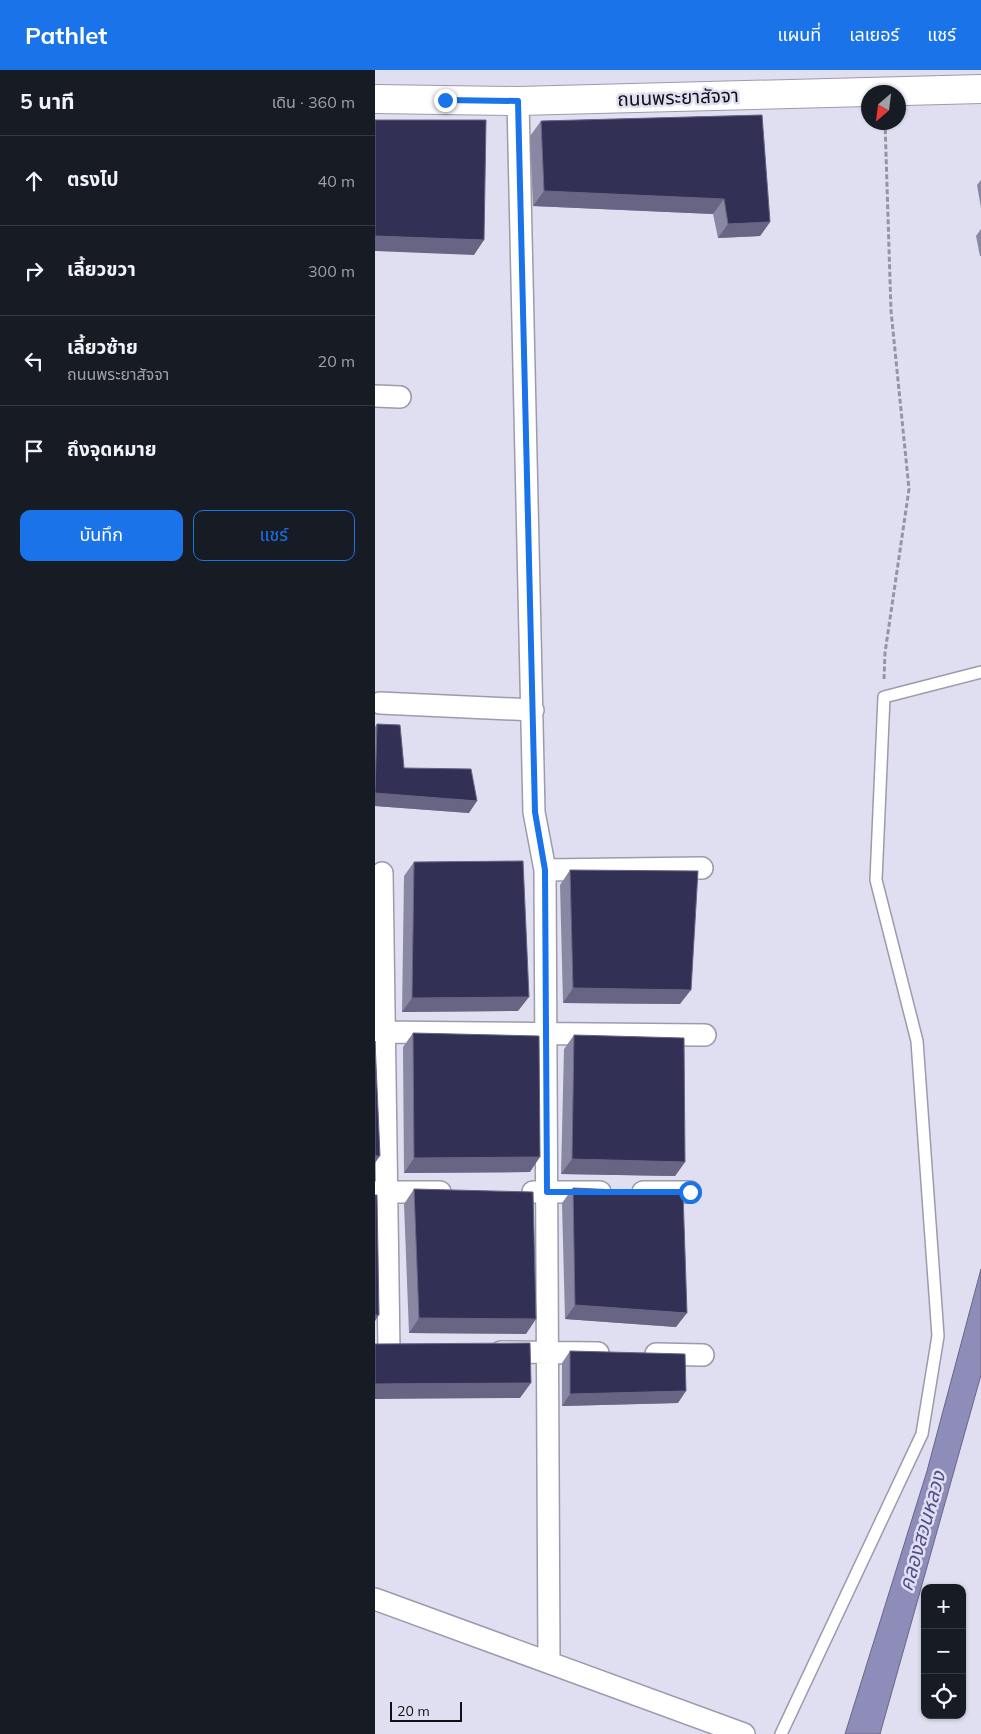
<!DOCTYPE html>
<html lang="th">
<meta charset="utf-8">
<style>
body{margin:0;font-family:Mulish,"Noto Sans Thai",sans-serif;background:#242831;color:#f1f3f6}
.controls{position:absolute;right:15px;bottom:15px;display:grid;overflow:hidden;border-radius:10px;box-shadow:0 1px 4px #0004}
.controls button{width:45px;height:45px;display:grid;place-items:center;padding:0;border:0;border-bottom:1px solid #363941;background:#171b24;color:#f1f3f6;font:25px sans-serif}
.compass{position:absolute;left:486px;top:15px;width:45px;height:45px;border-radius:50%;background:#171b24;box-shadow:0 1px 4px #0004;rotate:208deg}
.scale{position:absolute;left:15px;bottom:12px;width:72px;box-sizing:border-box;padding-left:5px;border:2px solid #0f0f15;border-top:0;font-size:14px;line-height:18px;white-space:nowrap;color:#0f0f15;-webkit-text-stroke:4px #dfdff1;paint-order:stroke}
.stop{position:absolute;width:15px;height:15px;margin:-11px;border:4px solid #1a73e8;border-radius:50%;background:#fff}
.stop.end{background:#1a73e8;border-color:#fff;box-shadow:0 1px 5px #0008}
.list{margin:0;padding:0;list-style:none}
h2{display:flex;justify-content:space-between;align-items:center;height:65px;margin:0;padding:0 20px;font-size:21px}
h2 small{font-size:16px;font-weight:400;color:#9ea1a6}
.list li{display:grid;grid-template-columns:32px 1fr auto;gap:15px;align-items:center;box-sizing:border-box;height:90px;padding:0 20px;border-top:1px solid #363941}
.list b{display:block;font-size:19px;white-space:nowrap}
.list p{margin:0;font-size:16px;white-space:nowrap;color:#9ea1a6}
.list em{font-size:16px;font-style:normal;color:#9ea1a6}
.actions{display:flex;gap:10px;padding:15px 20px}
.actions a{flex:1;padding:11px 0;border:1px solid #1a73e8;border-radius:10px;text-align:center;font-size:18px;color:#1a73e8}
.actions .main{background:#1a73e8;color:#fff}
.icon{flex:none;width:28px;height:28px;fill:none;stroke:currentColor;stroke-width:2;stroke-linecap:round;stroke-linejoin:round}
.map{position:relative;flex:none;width:606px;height:1664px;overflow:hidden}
header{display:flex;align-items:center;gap:30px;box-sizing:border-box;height:70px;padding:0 25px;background:#1a73e8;color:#fff}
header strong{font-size:24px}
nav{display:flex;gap:28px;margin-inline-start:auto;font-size:18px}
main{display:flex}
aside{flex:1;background:#171b24}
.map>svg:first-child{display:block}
.water{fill:#8e8cb8;stroke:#686687}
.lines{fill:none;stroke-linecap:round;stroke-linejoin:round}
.lane-casing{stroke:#9c9bad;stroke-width:14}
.street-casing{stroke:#9c9bad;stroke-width:24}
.secondary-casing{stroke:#9c9bad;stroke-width:30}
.path{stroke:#9494a2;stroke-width:3;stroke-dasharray:5 2.5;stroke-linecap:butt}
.lane{stroke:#fff;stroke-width:11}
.street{stroke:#fff;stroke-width:21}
.secondary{stroke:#fff;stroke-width:28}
.wall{fill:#8988a3}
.shaded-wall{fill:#676484}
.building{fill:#333055;stroke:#676484}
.route{stroke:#1a73e8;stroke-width:6}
.labels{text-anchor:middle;stroke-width:5;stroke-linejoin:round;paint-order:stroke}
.street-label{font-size:19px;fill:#0f0f15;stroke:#dfdff1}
.water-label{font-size:20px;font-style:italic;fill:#534d88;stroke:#dfdff1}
</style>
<header>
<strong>Pathlet</strong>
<nav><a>แผนที่</a><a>เลเยอร์</a><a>แชร์</a></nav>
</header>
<main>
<aside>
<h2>5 นาที<small>เดิน · 360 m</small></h2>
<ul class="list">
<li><svg class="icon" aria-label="ahead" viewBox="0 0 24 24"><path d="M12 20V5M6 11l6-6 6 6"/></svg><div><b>ตรงไป</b></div><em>40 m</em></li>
<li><svg class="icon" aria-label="right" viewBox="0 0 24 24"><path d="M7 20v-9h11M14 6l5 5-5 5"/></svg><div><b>เลี้ยวขวา</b></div><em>300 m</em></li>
<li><svg class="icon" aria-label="left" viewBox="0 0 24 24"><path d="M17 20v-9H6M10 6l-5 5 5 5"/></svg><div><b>เลี้ยวซ้าย</b><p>ถนนพระยาสัจจา</p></div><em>20 m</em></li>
<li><svg class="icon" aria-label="arrive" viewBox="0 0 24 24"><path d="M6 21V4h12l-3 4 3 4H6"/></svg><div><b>ถึงจุดหมาย</b></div></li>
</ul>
<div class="actions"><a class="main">บันทึก</a><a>แชร์</a></div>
</aside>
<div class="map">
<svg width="606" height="1664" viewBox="0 0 606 1664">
<rect width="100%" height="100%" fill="#dfdff1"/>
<!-- water -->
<path class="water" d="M606,1199V1305L505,1664H470L552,1401Z"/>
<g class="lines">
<defs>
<path id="lane" d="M406,1664L547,1364L563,1266L542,971L501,810L509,627L606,602"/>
<path id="street" d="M143,31L159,742L170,800L174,1591
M0,326L25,327
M5,633L158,640
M170,800L327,798
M7,803L14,1281
M0,962L330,965
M0,1122H65
M158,1122H225
M268,1122H315
M126,1282L223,1283
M281,1284L328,1285
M0,1529L369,1664"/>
<path id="secondary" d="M0,29L143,31L606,19"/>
</defs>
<!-- lane casing -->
<use href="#lane" class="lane-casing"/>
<!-- street casing -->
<use href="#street" class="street-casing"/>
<!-- secondary casing -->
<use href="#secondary" class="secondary-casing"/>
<!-- path -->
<path class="path" d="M509,609L510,583L534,419L516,241L510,52"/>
<!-- lane -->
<use href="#lane" class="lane"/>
<!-- street -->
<use href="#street" class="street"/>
<!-- secondary -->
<use href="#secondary" class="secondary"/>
</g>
<!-- wall -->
<path class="wall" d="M387,45L395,152L385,166L343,168L338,144L158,136L155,66L166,51Z
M606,110V138L602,115Z
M606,159V186H605L601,166Z
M2,654L29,698L94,743L0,736V657Z
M39,792L143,941L27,942L29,806Z
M195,800L305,934L188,933L185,815Z
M38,963L155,1102L29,1103L28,977Z
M199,965L310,1092L300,1106L186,1104L189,979Z
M198,1118L301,1257L190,1249L187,1133Z
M39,1119L151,1264L34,1263L29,1134Z
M195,1281L303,1333L187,1336V1293Z"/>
<!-- shaded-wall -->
<path class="shaded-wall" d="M169,121L349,129L338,144L158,136Z
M395,152L385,166L343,168L353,154Z
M0,166L109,170L99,185L0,181Z
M0,723L102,731L94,743L0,736Z
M198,918L316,920L305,934L188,933Z
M154,927L143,941L27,942L37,928Z
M0,1086H5L0,1093Z
M165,1087L155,1102L29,1103L39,1088Z
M197,1089L310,1092L300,1106L186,1104Z
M200,1235L312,1243L301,1257L190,1249Z
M0,1245H4L0,1251Z
M44,1248L161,1249L151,1264L34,1263Z
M156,1313L145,1328L0,1329V1314Z
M311,1321L303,1333L187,1336L195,1324Z"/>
<!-- building -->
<path class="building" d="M387,45L395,152L353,154L349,129L169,121L166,51Z
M0,50H111L109,170L0,166Z
M2,654L25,655L29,698L96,699L102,731L0,723Z
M148,791L154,927L37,928L39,792Z
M195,800L323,801L316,920L198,918Z
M38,963L164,966L165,1087L39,1088Z
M199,965L309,968L310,1092L197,1089Z
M0,971L5,1086H0Z
M198,1118L308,1123L312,1243L200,1235Z
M39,1119L158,1122L161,1249L44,1248Z
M0,1125H2L4,1245H0Z
M155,1273L156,1313L0,1314V1274Z
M195,1281L310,1284L311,1321L195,1324Z"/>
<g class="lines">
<!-- route -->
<path class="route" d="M70,30L143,31L160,742L170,800L172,1122H315"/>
</g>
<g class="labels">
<!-- street labels -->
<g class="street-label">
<text transform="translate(303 27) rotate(-2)" y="7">ถนนพระยาสัจจา</text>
</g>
<!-- water labels -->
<g class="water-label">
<text transform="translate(547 1461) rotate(-74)" y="7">คลองสวนหลวง</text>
</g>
</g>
</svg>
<div class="controls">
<button>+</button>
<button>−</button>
<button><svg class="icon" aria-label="locate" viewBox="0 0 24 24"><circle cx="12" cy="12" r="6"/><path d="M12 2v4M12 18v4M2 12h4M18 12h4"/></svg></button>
</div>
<svg class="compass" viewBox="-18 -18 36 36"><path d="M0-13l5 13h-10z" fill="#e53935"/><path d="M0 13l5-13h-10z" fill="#9ea1a6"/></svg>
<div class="scale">20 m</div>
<div class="stop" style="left:315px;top:1122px"></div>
<div class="stop end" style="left:70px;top:30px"></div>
</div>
</main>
